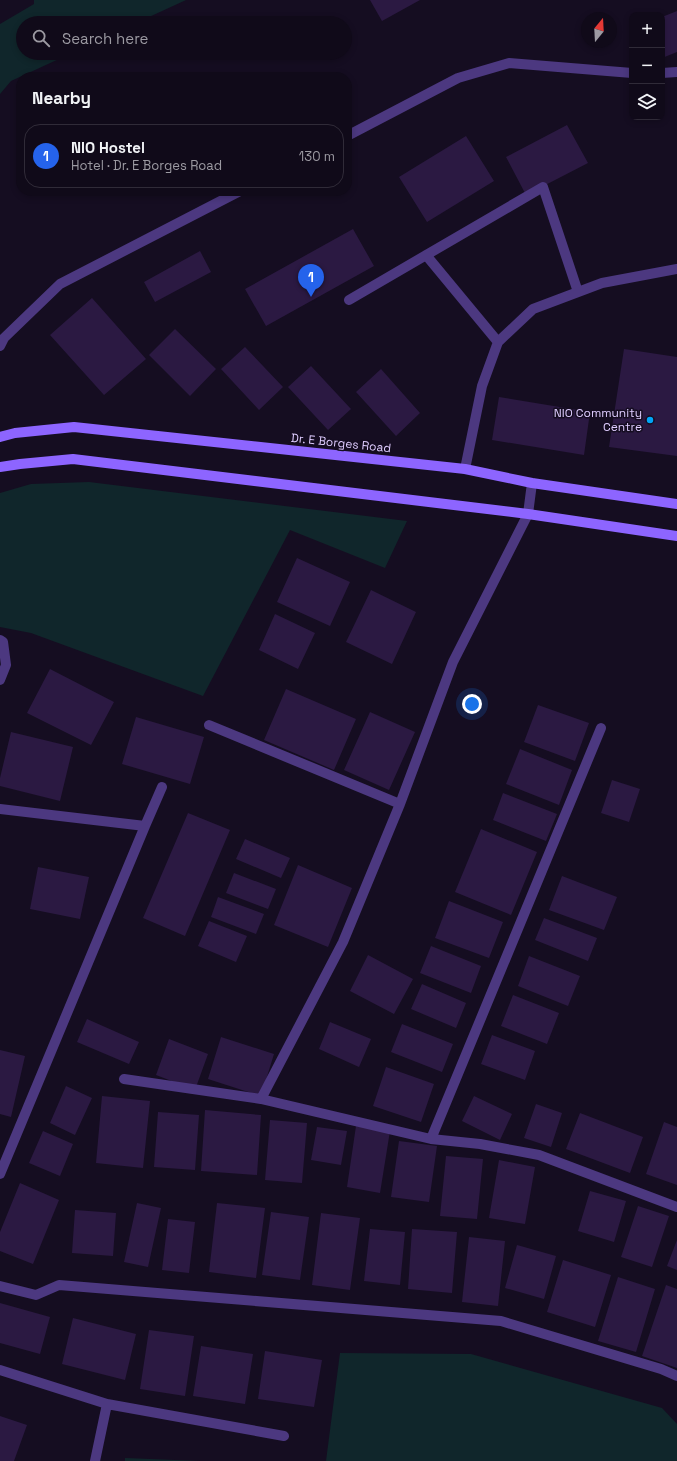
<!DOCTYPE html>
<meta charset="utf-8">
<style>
body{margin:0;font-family:"Space Grotesk",sans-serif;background:#191322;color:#f1f3f6}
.controls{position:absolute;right:12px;top:12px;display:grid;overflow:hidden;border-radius:8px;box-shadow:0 2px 6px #0003}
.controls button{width:36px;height:36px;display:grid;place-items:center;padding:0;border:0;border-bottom:1px solid #302b38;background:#100a19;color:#f1f3f6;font:20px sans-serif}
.compass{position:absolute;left:581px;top:12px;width:36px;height:36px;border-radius:50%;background:#100a19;box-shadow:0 2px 6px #0003;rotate:18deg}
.you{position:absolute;left:472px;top:704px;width:14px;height:14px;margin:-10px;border:3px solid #fff;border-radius:50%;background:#1a73e8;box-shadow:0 0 0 6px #1a73e833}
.badge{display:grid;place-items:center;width:26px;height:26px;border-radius:50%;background:#2563eb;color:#fff;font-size:13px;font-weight:700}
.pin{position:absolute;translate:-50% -33px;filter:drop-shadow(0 1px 2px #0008)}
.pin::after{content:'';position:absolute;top:21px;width:14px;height:12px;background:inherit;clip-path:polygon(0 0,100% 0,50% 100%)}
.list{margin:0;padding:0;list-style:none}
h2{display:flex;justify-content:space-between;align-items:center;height:52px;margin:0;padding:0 16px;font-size:17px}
h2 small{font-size:13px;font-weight:400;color:#9c9aa2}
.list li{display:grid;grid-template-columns:26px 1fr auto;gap:12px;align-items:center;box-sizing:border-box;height:64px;margin:0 8px 8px;padding:0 8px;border:1px solid #302b38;border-radius:16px}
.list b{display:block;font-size:15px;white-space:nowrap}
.list p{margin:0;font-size:13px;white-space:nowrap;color:#9c9aa2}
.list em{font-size:13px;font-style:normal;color:#9c9aa2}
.icon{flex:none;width:22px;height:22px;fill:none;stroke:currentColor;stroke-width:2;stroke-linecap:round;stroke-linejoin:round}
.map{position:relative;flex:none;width:677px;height:1461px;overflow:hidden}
.search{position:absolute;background:#100a19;box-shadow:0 2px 6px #0003;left:16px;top:16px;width:336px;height:44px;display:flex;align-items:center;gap:10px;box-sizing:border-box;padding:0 14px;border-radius:22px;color:#9c9aa2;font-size:15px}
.panel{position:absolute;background:#100a19;box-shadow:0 2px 6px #0003;left:16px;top:72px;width:336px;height:124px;border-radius:16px}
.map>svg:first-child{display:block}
.green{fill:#10262b}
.building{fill:#2b1942}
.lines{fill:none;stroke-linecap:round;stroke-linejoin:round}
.minor{stroke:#4c3880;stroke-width:10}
.secondary{stroke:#8d65ff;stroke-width:10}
.poi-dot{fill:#00a5f8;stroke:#150d21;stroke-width:1.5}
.labels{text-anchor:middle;stroke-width:3;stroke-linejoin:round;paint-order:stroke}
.poi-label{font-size:12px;fill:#dfcdff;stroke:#150d21;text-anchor:end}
.street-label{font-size:12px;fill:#dfcdff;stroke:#150d21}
</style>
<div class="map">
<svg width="677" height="1461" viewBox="0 0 677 1461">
<rect width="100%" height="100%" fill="#150d21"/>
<!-- green -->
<path class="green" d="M34,0H186L136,23H23V53H72L11,81L0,94V24L34,4Z
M89,482L407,521L385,568L290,530L203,696L31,633L0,627V493L31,484Z
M340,1353L471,1354L662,1408L677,1424V1461H326Z
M125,1458L200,1461H125Z"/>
<!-- building -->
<path class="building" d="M370,0H420L382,21Z
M677,11V52L662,58V17Z
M567,125L588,163L526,195L506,157Z
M466,136L494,181L427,222L399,177Z
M353,229L374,266L266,326L245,289Z
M200,251L211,272L155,302L144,282Z
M92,298L146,359L104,395L50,335Z
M175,329L216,369L190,396L149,355Z
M245,347L283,387L259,410L221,369Z
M624,349L677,357V456L609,447Z
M311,366L351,409L328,430L288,387Z
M381,369L420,413L396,436L356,392Z
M499,397L590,412L584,455L492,440Z
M297,558L350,582L330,626L277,602Z
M371,590L416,612L392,664L346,642Z
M275,614L315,633L298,669L259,650Z
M50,669L114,702L91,745L27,713Z
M286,689L356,719L334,770L264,740Z
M538,705L589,723L575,761L524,742Z
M370,712L415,732L389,790L344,770Z
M136,717L204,737L190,784L122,764Z
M11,732L73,747L60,801L0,786V778Z
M520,749L572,770L559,805L506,784Z
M612,780L640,789L629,822L601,813Z
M503,793L557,814L546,841L493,820Z
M188,813L230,830L185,936L143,918Z
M481,829L537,852L511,915L455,892Z
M245,839L290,858L281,878L236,859Z
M298,865L352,888L328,947L274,925Z
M38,867L89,877L80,919L30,909Z
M234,873L276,889L268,909L226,893Z
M562,876L617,897L604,930L549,910Z
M218,897L264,914L256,934L211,917Z
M449,901L503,922L489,958L435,938Z
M544,918L597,938L588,961L535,940Z
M209,921L247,936L236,962L198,946Z
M431,946L481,966L471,993L420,973Z
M368,955L413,979L394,1014L350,991Z
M529,956L580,976L568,1006L518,986Z
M422,984L466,1003L456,1028L411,1009Z
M513,995L559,1013L547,1044L501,1026Z
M87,1019L139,1042L129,1064L77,1042Z
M330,1022L371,1039L359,1067L319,1049Z
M402,1024L453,1044L442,1072L391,1052Z
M492,1035L535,1051L525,1080L481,1064Z
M221,1037L274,1054L261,1096L208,1079Z
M169,1039L208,1054L195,1090L156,1075Z
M0,1050L25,1056L11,1117L0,1114Z
M386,1067L434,1084L421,1122L373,1106Z
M66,1086L92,1098L75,1135L50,1123Z
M102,1096L150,1101L143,1168L96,1163Z
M474,1096L512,1114L500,1140L462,1121Z
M536,1104L562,1113L551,1147L524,1138Z
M205,1110L261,1115L257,1175L201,1171Z
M158,1112L199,1115L195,1170L154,1167Z
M580,1113L643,1137L630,1173L566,1149Z
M270,1120L307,1123L302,1183L265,1180Z
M664,1122L677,1127V1185L646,1174Z
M356,1126L390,1131L380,1193L347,1187Z
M317,1127L347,1131L341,1165L311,1160Z
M43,1131L73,1144L60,1176L29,1163Z
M399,1141L437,1146L429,1202L391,1197Z
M446,1156L483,1159L477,1219L440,1216Z
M499,1160L535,1167L525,1224L489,1218Z
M20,1183L59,1200L33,1264L0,1251V1232Z
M590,1191L626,1201L614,1242L578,1231Z
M137,1203L161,1208L148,1267L124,1262Z
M217,1203L265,1208L256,1278L209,1272Z
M638,1206L669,1216L652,1267L621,1257Z
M75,1210L116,1213L113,1256L72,1253Z
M271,1212L309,1217L300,1280L262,1275Z
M321,1213L360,1218L350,1290L312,1285Z
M168,1219L195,1222L189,1273L162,1270Z
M370,1229L405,1232L400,1285L364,1281Z
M412,1229L457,1232L452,1293L408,1289Z
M469,1237L505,1241L498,1306L462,1302Z
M677,1240V1270L667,1266Z
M517,1245L556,1256L544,1299L505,1288Z
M563,1260L611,1275L595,1327L547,1312Z
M618,1277L655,1289L636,1352L598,1341Z
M666,1285L677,1289V1368L642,1356Z
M0,1303L50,1317L40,1354L0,1343Z
M73,1318L136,1334L125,1380L62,1364Z
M149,1330L194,1336L185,1396L140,1389Z
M201,1346L253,1354L245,1404L193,1396Z
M265,1351L322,1360L314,1407L258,1399Z
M0,1416L27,1425L14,1461H0Z"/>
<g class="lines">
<!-- minor -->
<path class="minor" d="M662,73L677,72
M347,136L458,78L509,63L632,73
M426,255L498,342
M349,300L543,187L578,292
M0,346L4,338L60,284L240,191
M465,469L482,386L498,342L533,309L602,283L677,269
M0,640L3,642L6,665L0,680
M209,725L400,804
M0,809L145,826L0,1174
M145,826L162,787
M124,1079L261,1099L431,1139L480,1144L539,1155L677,1207
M261,1099L343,942L400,804L453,662L528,514L532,483
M431,1139L601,728
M0,1286L36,1295L59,1285L501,1321L661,1369L677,1376
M0,1370L107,1404L284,1436
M95,1461L107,1404"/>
<!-- secondary -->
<path class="secondary" d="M0,437L15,433L74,427L465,469L532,483L677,504
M0,467L20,464L73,459L528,514L677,536"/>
</g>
<!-- markers -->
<circle class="poi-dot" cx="650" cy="420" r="4"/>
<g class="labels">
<!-- poi labels -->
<g class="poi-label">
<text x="642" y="417">NIO Community<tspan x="642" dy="14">Centre</tspan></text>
</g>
<!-- street labels -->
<g class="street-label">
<text transform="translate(341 443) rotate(6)" y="4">Dr. E Borges Road</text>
</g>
</g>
</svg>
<div class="controls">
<button>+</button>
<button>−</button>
<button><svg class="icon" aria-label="layers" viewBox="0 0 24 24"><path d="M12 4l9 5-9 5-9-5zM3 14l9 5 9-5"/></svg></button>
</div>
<svg class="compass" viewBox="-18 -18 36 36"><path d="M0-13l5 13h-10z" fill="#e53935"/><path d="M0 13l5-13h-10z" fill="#9c9aa2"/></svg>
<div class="you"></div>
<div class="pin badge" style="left:311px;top:297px">1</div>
<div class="search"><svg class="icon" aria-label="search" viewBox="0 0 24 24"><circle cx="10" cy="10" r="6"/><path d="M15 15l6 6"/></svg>Search here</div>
<section class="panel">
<h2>Nearby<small></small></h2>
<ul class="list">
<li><span class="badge">1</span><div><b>NIO Hostel</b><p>Hotel · Dr. E Borges Road</p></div><em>130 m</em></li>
</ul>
</section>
</div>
